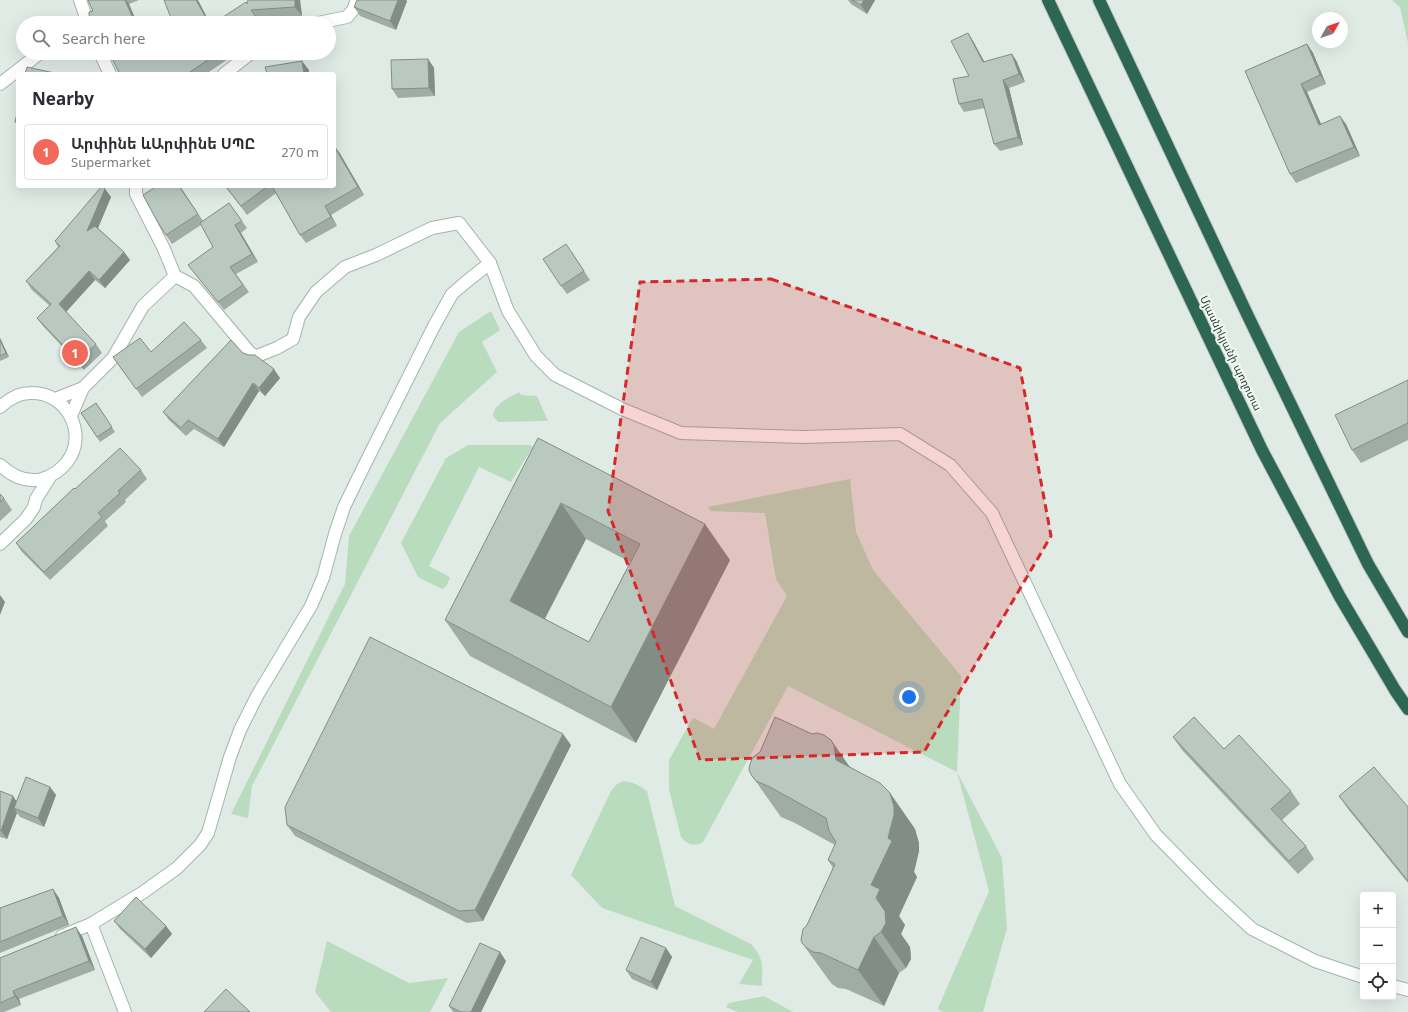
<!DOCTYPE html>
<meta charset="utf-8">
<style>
body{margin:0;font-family:"Noto Sans","Noto Sans Armenian",sans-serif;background:#f7f7f7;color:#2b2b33}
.controls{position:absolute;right:12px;bottom:12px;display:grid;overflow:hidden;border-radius:4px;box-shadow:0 4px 16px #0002}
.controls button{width:36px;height:36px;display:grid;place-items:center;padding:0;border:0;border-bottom:1px solid #e1e1e2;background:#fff;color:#2b2b33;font:20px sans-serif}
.compass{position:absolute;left:1312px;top:12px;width:36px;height:36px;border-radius:50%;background:#fff;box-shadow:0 4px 16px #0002;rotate:50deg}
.you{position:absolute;left:909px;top:697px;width:14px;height:14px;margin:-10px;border:3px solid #fff;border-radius:50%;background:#1a73e8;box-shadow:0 0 0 6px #1a73e833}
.badge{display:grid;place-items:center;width:26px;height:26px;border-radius:50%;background:#f16959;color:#fff;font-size:13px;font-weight:700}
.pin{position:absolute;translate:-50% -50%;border:2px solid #fff;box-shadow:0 1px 4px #0006}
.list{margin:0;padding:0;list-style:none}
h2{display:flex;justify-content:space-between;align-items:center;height:52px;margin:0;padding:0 16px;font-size:17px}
h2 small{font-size:13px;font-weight:400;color:#7c7c81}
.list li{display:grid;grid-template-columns:26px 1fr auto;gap:12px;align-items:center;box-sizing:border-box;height:56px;margin:0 8px 8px;padding:0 8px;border:1px solid #e1e1e2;border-radius:4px}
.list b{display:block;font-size:15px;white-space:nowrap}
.list p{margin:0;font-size:13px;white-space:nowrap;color:#7c7c81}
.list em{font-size:13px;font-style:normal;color:#7c7c81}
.icon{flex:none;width:22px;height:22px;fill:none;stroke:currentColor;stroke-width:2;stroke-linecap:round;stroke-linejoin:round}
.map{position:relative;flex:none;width:1408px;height:1012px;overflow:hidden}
.search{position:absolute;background:#fff;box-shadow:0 4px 16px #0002;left:16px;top:16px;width:320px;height:44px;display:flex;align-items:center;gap:10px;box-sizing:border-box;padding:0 14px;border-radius:22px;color:#7c7c81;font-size:15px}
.panel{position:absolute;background:#fff;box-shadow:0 4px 16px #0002;left:16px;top:72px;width:320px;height:116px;border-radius:4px}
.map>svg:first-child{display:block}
.green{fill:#b9dcbe}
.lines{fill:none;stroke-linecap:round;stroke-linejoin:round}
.street-casing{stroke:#a4b3ab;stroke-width:14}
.secondary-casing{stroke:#9fb7ab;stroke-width:14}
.highway-casing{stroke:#c1c8c5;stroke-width:14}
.street{stroke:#fff;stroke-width:12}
.secondary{stroke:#fff;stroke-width:12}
.highway{stroke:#2d6753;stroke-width:12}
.wall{fill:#9fada5;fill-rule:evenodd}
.shaded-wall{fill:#828d86}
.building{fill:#b9c9c0;stroke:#828d86;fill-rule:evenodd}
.marked{fill:#d62828;fill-opacity:0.2;stroke:#d62828;stroke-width:3;stroke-dasharray:8 5;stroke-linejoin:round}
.labels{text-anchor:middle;stroke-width:4;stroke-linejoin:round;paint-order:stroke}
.street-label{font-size:11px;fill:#213c31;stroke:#f1f8f3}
</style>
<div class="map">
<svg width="1408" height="1012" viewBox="0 0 1408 1012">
<rect width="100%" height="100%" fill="#e1ebe5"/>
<!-- green -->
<path class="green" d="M1392,0H1408V43L1400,7Z
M491,311L500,330L482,342L497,372L440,423L252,786L248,818L231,814L345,584L349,536L459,332Z
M519,392L521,395L537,396L548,421L498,422L493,416C494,403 509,398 519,392Z
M468,445H531L535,450L533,453H529L511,482L479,467L429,566L448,576L450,578L446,587L442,589L418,577L401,543L446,458Z
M850,479L856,532L873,570L961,676L957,772L1002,858L1007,928L983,1012H944L939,1010L938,1008L989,891L957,772L788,686L703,842C695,847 687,845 681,837L669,790V760L692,719L694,718L714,729L787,596L776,579L765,513L710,511L708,507Z
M623,781C633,782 639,785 647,791L675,906L751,944C765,959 762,968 762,986L739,984L753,960L602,908L571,875L611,791L616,785Z
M327,941L409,983L448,978L430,1012H331L315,992Z
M764,996L793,1012H738L726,1007L729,1003Z"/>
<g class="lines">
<defs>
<path id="street" d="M80,0L88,23
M318,23L347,17L353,10L357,0
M100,53L110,74
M224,74L251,53
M0,84L40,53
M136,186V194L164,249L175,276L194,286L251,354L257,356L277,348L293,339L299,317L316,292L345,267L376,255L432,228L459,223L490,263
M55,399L83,388
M71,416L83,388L113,358L143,306L175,276"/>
<path id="secondary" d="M0,407C9,399 19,393 30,393C66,391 89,434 67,462C60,471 52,476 42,479C26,483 12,476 0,465
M0,544L26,519L34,507L36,499L50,477
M91,924L142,893L177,868L200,845L208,833L230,757L240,730L257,696L311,606L323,578L335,534L344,507L362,470L433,328L452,294L466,282L490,263L508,311L536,356L555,375L622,409L681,433L803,437L900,434L950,465L992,513L1120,784L1156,835L1212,892L1252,929L1315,961L1363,977
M62,936L91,924L125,1012
M1393,986L1408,990"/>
<path id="highway" d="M1048,0L1262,450L1340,597L1395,690L1408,709
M1099,0L1247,314L1368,564L1408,632"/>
</defs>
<!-- street casing -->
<use href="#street" class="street-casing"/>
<!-- secondary casing -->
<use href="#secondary" class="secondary-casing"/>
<!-- highway casing -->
<use href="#highway" class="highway-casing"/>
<!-- street -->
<use href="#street" class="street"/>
<!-- secondary -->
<use href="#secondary" class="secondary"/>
<!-- highway -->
<use href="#highway" class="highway"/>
</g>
<!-- wall -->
<path class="wall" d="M88,0H139L129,4L137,23H93V11Z
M300,0L302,16L257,19L247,4Z
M848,0H875L867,14L851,4Z
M407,1L396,30L360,16L354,7Z
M968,33L973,41L984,62L1012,54L1017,62L1025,82L1009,88L1023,145L1000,151L994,144L985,108L964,112L959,104L969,76Z
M1307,44L1313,53L1326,84L1307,92L1321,124H1346L1360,156L1296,183L1290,174L1245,71Z
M109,53H237L206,74H120Z
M428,59L434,68L435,96L398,98L392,89Z
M339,152L364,195L331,215L337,226L306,243L300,235L276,193L247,215L226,187L227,186H334Z
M180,186L203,221L229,203L247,228L241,233L258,262L236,274L249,292L224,310L194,272L188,265L213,247L201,225L172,244L166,235L154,188Z
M105,189L111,197L98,228L124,252L130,260L105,288L95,280L66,312L96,344L102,353L84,370L43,326L37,318L50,306L32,290L26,281L58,247L55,241Z
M572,252L590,280L567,294L561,286Z
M0,338L9,357L0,361Z
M201,340L207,348L142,397L113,357L151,352Z
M243,353L280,378L265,396L259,391L224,447L194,429L186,436L169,420L163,412Z
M1408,380V440L1361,463L1352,450Z
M96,403L115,432L100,442L81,413Z
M538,438L730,560L636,743L470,656L445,620ZM586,539L630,562L589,642L545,619Z
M141,470L147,479L125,500L126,502L105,521L108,526L50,580L22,552L16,543L75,489Z
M0,494L4,498L12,510L0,521Z
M812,734L831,740L849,766L890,793L915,829L919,843V851L914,872L917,877L899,916L905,925L901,934L910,947L911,959L906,968L899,973L884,1006L846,989L838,988L832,984L828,979L802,943L807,925L833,868L828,860L835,845L793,822L781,817L752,776Z
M1173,737L1224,749L1291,791L1300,804L1282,820L1306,846L1314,859L1298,874L1182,750Z
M571,745L483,921L467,923L295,836L287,825Z
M50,787L56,795L44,827L20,817L17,813L7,839L0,837V791L13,796L16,801Z
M1339,796L1408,807V883L1348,809Z
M53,889L59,898L69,925L0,953V908Z
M114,921L166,926L172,934L151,958L120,929Z
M82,936L95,970L19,999L21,1005L4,1012H0V958Z
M666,948L672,957L657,990L632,979L626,970Z
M506,961L481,1012H453L449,1006Z"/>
<!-- shaded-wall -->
<path class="shaded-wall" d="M125,0H126L129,4L137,23H135Z
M196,0H198L210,23H209Z
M295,0H300L302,16L295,7Z
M398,0H406L407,1L396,30L390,21Z
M864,0H875L867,14L861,5Z
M968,33L973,41L989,70L983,62Z
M1307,44L1313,53L1326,84L1320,75Z
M1012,54L1017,62L1025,82L1019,74Z
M428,59L434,68L435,96L429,88Z
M302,61L309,70V74H304Z
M1003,80L1009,88L1023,145L1018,137Z
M1301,84L1307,92L1325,133L1319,125Z
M1340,116L1346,124L1360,156L1354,147Z
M334,145L339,152L364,195L358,187Z
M105,189L111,197L93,240L87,231Z
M325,206L331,215L337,226L331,217Z
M235,225L241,233L258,262L252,254Z
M124,252L130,260L105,288L99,280Z
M89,271L95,280L65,313L59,304Z
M0,338L9,357L6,353L0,340Z
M274,369L280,378L265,396L259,388Z
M253,383L259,391L224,447L218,439Z
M561,503L586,539L535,637L510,601Z
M705,524L730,560L636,743L611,707Z
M0,595L5,602L0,615Z
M563,734L571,745L483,921L475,910Z
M831,740L856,776L836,760Z
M50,787L56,795L44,827L38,818Z
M890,793L915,829L919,843V851L914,872L917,877L899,916L905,925L901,934L910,947L911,959L906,968L881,932L876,898L871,885L888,838Z
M13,796L19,805L14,808L17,813L7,839L1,831Z
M53,889L59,898L69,925L63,916Z
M166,926L172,934L151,958L145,949Z
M76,927L82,936L95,970L89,961Z
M874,937L899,973L884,1006L858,970Z
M666,948L672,957L657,990L651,982Z
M500,952L506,961L481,1012H471Z
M13,991L19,999L21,1005L15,996Z"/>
<!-- building -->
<path class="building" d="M88,0H125L135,23H93L89,15V12L93,11Z
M164,0H196L209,23H173Z
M248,0H295V7L251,10L260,23H214L246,2L247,4Z
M357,0H398L390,21L354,7Z
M852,0H864L861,5Z
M968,33L983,62L1012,54L1019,74L1003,80L1018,137L994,144L982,99L959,104L953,79L969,76L951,41Z
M1307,44L1320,75L1301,84L1319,125L1340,116L1354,147L1290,174L1245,71Z
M109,53H218L187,74H120Z
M428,59L429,88L392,89L391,60Z
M302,61L304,74H267L265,67Z
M27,67L59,74H25Z
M18,109V123L15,122Z
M334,146L358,187L325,206L331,217L300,235L272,186H334Z
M102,186L105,189L87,231L95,226L124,252L99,280L89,271L59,304L96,344L78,361L37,318L51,304L26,281L60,246L55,241Z
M154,186H179L198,214L166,235L156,219L143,195L154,188Z
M227,186H268L241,206L226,187Z
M229,203L242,221L235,225L252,254L230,267L243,285L218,302L188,265L213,247L200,223Z
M566,244L584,271L561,286L543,259Z
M184,322L201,340L136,389L113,357L140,338L151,352Z
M0,340L6,353L0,356Z
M231,340L243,353L249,355H255L274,369L259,388L253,383L218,439L188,420L181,428L163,412Z
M1408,380V423L1352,450L1335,415Z
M96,403L112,427L97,437L81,413Z
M538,438L705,524L611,707L445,620ZM561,503L640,544L589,642L510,601Z
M120,448L141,470L118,491L120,493L98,513L102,517L44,572L16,543L74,488L75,489Z
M0,494L4,498L0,502Z
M370,637L563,734L475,910L459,911L287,825L285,807Z
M775,717L812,734L817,733L824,735L831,740L834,745L836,760L880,783L890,793L894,807V815L888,838L892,841L871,885L880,889L876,898L885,911L886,923L881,932L874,937L858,970L821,953L813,952L807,948L802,943L801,940L803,929L807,925L835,864L828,860L836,842L829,831L826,818L768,786L756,781L752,776L749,770L750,764L753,757L760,752Z
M1194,717L1224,749L1239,735L1291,791L1271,809L1306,846L1289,861L1173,737Z
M1374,767L1408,807V881L1339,796Z
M26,777L50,787L38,818L14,808Z
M0,791L13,796L1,831L0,830Z
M53,889L63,916L0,942V908Z
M136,897L166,926L145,949L114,921Z
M76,927L89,961L13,991L15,996L0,1003V958Z
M641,937L666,948L651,982L626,970Z
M480,943L500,952L471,1012H461L449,1006Z
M226,989L250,1012H204Z"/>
<!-- marked area -->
<path class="marked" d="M771,279L1020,368L1051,536L924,752L700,760L608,511L640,282Z"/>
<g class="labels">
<!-- street labels -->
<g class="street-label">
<text transform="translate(1231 353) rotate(64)" y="4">Մյասնիկյանի պողոտա</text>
</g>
</g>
</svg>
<div class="controls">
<button>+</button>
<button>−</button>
<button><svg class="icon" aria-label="locate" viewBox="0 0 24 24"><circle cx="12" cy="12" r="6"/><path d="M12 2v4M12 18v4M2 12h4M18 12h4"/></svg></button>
</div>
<svg class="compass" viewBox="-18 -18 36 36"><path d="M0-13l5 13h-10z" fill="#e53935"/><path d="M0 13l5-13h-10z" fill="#7c7c81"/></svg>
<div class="you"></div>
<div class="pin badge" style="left:75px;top:353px">1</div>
<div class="search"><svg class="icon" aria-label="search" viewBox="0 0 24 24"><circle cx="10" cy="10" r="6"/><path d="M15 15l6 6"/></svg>Search here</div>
<section class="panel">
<h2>Nearby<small></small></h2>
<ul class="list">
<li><span class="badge">1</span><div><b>Արփինե ևԱրփինե ՍՊԸ</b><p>Supermarket</p></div><em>270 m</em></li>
</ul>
</section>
</div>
